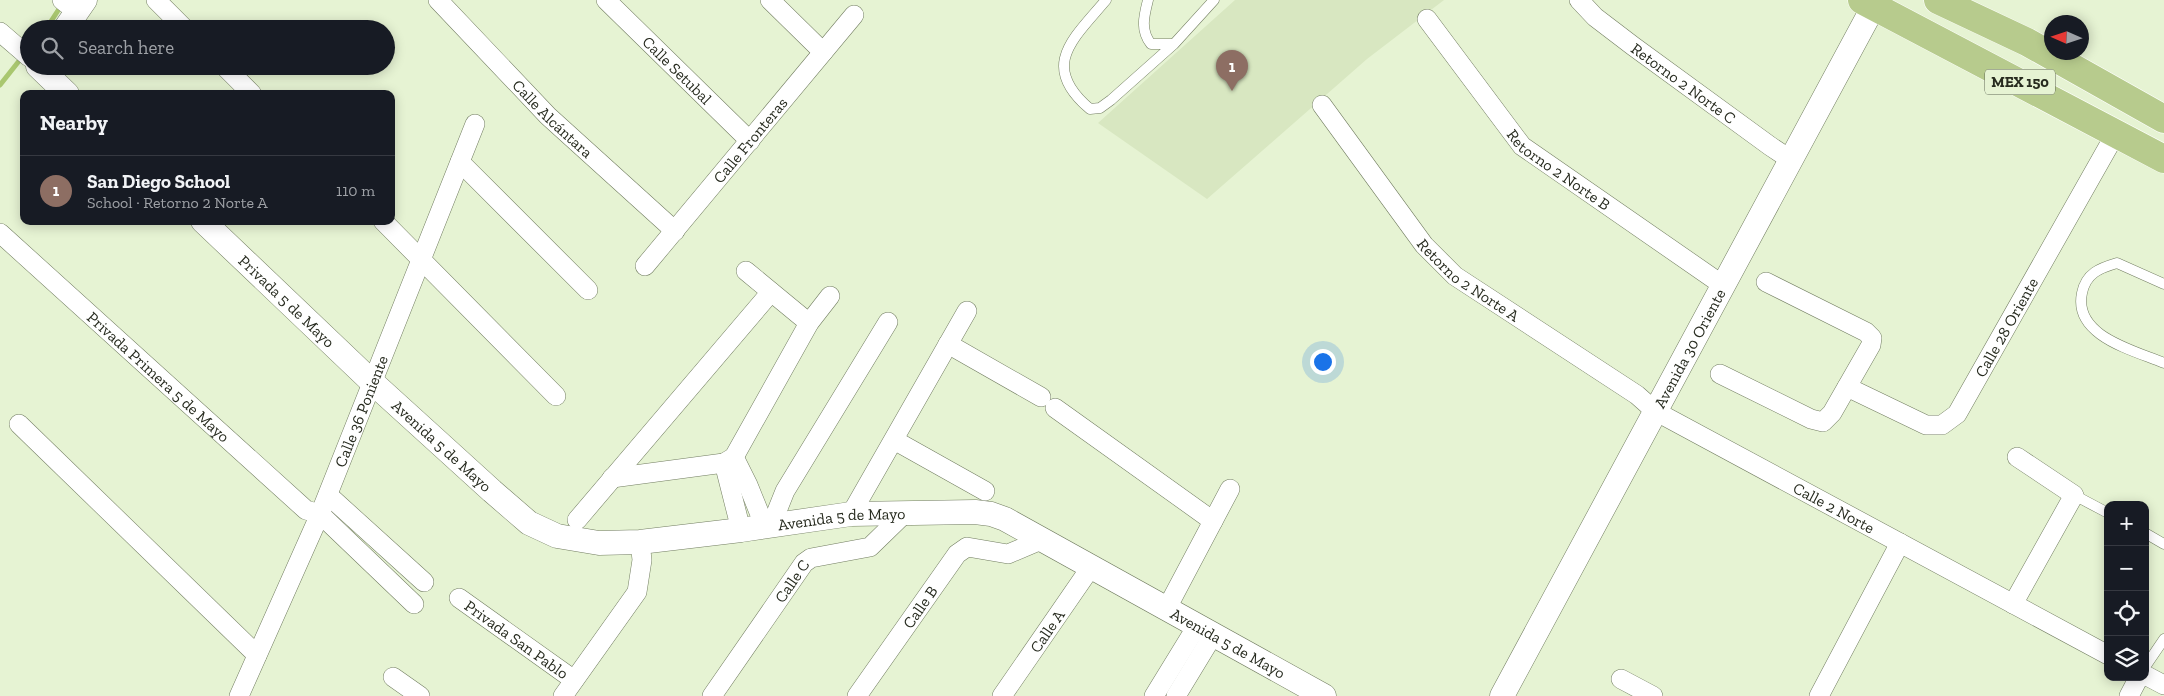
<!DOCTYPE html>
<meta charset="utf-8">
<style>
body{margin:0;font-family:"Zilla Slab",serif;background:#242831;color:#f1f3f6}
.controls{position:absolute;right:15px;bottom:15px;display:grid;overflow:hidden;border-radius:10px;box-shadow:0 2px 12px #0003}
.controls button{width:45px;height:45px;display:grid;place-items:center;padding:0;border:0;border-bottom:1px solid #363941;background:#171b24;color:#f1f3f6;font:25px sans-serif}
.compass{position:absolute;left:2044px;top:15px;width:45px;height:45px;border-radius:50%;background:#171b24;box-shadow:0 2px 12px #0003;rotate:273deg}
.you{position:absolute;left:1322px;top:361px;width:18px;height:18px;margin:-12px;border:4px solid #fff;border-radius:50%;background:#1a73e8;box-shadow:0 0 0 8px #1a73e833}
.badge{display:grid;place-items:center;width:32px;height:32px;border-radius:50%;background:#5965dc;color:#fff;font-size:16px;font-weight:700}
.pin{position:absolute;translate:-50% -41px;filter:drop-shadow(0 1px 2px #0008)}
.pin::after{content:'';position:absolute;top:26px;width:18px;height:15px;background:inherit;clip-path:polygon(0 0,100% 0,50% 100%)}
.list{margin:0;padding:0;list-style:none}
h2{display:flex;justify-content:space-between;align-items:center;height:65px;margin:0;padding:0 20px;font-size:21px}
h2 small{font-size:16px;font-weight:400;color:#9ea1a6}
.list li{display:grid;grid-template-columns:32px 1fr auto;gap:15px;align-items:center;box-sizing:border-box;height:70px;padding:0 20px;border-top:1px solid #363941}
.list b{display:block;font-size:19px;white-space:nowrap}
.list p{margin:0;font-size:16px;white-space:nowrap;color:#9ea1a6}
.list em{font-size:16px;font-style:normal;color:#9ea1a6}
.icon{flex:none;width:28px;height:28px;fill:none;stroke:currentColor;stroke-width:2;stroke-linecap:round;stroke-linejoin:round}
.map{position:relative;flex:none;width:2164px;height:696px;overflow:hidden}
.search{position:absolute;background:#171b24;box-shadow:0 2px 12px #0003;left:20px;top:20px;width:375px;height:55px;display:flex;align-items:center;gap:12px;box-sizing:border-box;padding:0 18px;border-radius:28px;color:#9ea1a6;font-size:19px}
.panel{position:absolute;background:#171b24;box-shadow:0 2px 12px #0003;left:20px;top:90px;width:375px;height:135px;border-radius:10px}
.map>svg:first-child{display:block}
.built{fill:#d8e7c1}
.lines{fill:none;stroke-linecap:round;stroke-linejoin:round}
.stream{stroke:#a9c76f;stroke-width:5}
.service-casing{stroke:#727d61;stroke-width:11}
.minor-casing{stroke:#727d61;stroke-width:20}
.tertiary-casing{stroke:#727d61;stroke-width:25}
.primary-casing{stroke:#fff;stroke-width:29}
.service{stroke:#fff;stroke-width:10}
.minor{stroke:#fff;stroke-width:19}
.tertiary{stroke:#fff;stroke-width:24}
.primary{stroke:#b7cb8d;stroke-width:28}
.labels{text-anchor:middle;stroke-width:4.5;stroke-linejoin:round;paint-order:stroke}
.shield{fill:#e6f3d3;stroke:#606755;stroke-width:1}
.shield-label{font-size:15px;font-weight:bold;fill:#272b1f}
.street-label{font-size:16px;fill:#272b1f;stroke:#e6f3d3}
</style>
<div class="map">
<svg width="2164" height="696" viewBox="0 0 2164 696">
<rect width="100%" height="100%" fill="#e6f3d3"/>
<!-- built -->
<path class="built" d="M1235,0H1444L1367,59L1207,199L1098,123Z"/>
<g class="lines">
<!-- stream -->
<path class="stream" d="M46,29L59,9
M0,85L19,61"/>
<defs>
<path id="service" d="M1106,0C1073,39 1039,66 1090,109L1100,108L1111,100L1174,44L1214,0
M1148,0C1144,16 1140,30 1151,44H1174
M2164,284L2117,263C2100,268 2086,273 2082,293C2073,336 2133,350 2164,363
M2074,495L2108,513
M2145,533L2164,544
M2145,667L2164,639"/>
<g id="minor">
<path d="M62,0L77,12"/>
<path d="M156,0L185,29"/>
<path id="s1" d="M438,0L548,116L675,231"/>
<path id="s2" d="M606,0L750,141"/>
<path d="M770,0L823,52"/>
<path id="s3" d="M1579,0L1595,17L1633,46L1770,146L1791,160"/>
<path id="s4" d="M1427,19L1522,146L1724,286"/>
<path d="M0,32L29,57"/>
<path d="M224,66L252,94"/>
<path id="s5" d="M1322,105L1424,245L1455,276L1637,395L1655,411L2108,655"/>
<path d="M460,162L588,290"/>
<path d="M383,221L556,396"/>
<path id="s6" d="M0,233L306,510L320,514L414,604"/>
<path id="s7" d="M645,266L854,15"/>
<path d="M746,271L809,323"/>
<path d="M948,344L1041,397"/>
<path d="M1720,374L1811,419L1823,422L1832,413L1871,345L1872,338L1866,332L1766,282"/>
<path id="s8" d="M1847,387L1926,425H1942L1957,414L2116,133"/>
<path d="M1055,408L1213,521"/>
<path d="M19,424L257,655"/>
<path d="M894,440L985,491"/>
<path d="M734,457L748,485L765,527"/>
<path d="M724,463L741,530"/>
<path d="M612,478L724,463L734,457L809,323L830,296"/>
<path d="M328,495L424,582"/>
<path d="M851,514L967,311"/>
<path d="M577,520L771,292"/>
<path d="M771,526L785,491L888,322"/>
<path id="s9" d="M459,598L574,680"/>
<path d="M2013,604L2074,495L2017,457"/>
<path d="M1167,608L1230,489"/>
<path d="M2145,675L2164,685"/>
<path d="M393,677L420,696"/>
<path d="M1621,679L1653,696"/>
<path id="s10" d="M239,696L320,514L475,124"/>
<path d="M563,696L637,592L642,560L640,542"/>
<path id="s11" d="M712,696L804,563L811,558L870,547L905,513"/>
<path id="s12" d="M857,696L957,554L967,547L1008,554L1041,540"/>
<path id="s13" d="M1002,696L1091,567"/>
<path d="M1154,696L1197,626"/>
<path d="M1176,696L1213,635"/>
<path d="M1819,696L1900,543"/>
<path d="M2129,696L2139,677"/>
</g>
<g id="tertiary">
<path d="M65,29L85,0"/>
<path d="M38,66L67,94"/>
<path id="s14" d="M203,221L372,382L492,491L529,523L557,536L599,543L640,542L741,530L851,514L975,512L991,514L1005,519L1324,696"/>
<path id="s15" d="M1502,696L1877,0"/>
</g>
<path id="primary" d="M1862,0L2164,159
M1938,0L2027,42L2164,119"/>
</defs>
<!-- service casing -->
<use href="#service" class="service-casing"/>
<!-- minor casing -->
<use href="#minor" class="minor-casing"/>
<!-- tertiary casing -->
<use href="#tertiary" class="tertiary-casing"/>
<!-- primary casing -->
<use href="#primary" class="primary-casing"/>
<!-- service -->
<use href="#service" class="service"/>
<!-- minor -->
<use href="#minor" class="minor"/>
<!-- tertiary -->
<use href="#tertiary" class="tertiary"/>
<!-- primary -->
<use href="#primary" class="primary"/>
</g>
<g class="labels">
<!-- shield labels -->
<rect class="shield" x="1985" y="69.5" width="70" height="25" rx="4"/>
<g class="shield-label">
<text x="2020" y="87">MEX 150</text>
</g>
<!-- street labels -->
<g class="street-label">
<text dy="6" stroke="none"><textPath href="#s2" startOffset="100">Calle Setubal</textPath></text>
<text dy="6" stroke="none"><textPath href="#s3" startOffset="134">Retorno 2 Norte C</textPath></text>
<text dy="6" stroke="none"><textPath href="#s1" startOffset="165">Calle Alcántara</textPath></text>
<text dy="6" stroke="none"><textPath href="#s7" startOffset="164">Calle Fronteras</textPath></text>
<text dy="6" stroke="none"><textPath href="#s4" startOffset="202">Retorno 2 Norte B</textPath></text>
<text dy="6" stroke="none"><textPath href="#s5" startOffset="230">Retorno 2 Norte A</textPath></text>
<text dy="6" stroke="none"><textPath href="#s14" startOffset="116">Privada 5 de Mayo</textPath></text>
<text dy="6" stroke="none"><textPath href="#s8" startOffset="222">Calle 28 Oriente</textPath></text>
<text dy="6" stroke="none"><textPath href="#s15" startOffset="395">Avenida 30 Oriente</textPath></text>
<text dy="6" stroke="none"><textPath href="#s6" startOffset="214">Privada Primera 5 de Mayo</textPath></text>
<text dy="6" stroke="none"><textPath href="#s10" startOffset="310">Calle 36 Poniente</textPath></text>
<text dy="6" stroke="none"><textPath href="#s14" startOffset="328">Avenida 5 de Mayo</textPath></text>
<text dy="6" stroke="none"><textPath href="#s5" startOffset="662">Calle 2 Norte</textPath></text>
<text dy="6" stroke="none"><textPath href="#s14" startOffset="762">Avenida 5 de Mayo</textPath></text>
<text dy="6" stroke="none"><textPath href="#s11" startOffset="140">Calle C</textPath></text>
<text dy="6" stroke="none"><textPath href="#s12" startOffset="109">Calle B</textPath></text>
<text dy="6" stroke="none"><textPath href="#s13" startOffset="79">Calle A</textPath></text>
<text dy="6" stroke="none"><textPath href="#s9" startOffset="71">Privada San Pablo</textPath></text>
<text dy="6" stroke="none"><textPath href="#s14" startOffset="1182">Avenida 5 de Mayo</textPath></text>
</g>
</g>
</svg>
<div class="controls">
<button>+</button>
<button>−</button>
<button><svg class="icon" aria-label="locate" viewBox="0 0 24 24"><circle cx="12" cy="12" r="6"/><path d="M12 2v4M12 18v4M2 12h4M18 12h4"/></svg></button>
<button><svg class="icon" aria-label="layers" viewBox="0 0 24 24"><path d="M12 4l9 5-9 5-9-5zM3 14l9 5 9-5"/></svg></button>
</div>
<svg class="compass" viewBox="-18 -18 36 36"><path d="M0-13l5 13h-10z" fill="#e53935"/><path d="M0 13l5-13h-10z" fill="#9ea1a6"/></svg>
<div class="you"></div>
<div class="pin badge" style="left:1232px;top:91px;background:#8d6e63">1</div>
<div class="search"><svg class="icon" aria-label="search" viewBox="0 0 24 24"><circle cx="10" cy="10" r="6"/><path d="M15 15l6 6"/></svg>Search here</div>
<section class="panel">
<h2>Nearby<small></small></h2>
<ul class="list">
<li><span class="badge" style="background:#8d6e63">1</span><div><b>San Diego School</b><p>School · Retorno 2 Norte A</p></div><em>110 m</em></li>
</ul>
</section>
</div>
